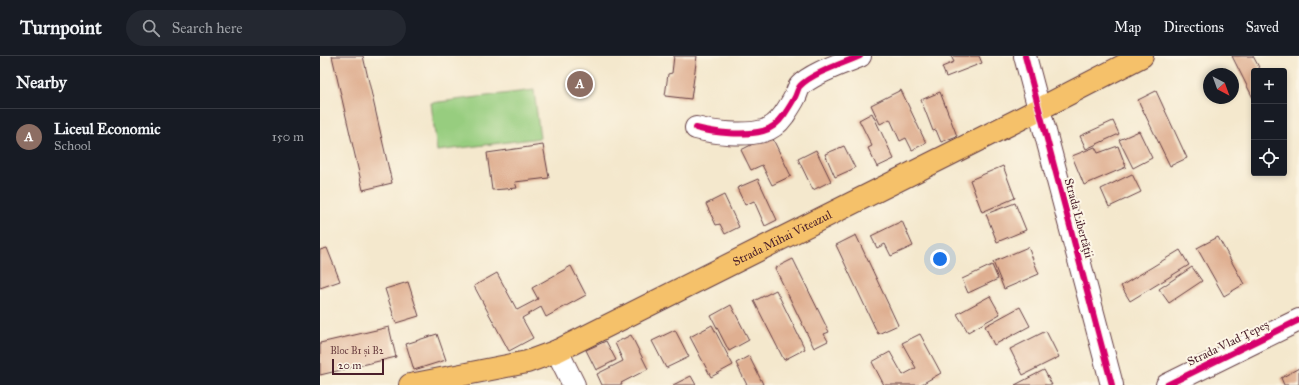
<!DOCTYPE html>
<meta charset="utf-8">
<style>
body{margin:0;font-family:"IM FELL Great Primer",serif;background:#242831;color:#f1f3f6}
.controls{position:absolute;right:12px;top:12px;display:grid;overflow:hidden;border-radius:4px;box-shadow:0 2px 6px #0003}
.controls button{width:36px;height:36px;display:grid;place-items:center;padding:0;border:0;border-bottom:1px solid #363941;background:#171b24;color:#f1f3f6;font:20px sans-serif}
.compass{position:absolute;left:883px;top:12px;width:36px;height:36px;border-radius:50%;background:#171b24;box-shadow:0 2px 6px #0003;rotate:139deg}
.scale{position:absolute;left:12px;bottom:10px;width:52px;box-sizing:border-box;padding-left:4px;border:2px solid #4a1f2b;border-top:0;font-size:11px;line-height:14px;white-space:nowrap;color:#4a1f2b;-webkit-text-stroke:3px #fcf5e5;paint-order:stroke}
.you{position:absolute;left:620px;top:203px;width:14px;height:14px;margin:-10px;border:3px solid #fff;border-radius:50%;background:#1a73e8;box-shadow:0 0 0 6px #1a73e833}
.badge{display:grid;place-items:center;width:26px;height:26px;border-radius:50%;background:#7c3aed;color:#fff;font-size:13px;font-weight:700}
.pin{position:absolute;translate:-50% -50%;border:2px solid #fff;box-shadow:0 1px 4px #0006}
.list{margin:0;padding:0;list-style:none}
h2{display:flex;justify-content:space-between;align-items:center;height:52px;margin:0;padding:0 16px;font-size:17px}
h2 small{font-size:13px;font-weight:400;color:#9ea1a6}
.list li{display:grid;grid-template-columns:26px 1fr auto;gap:12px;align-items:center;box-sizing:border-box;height:56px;padding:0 16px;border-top:1px solid #363941}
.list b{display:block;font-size:15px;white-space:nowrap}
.list p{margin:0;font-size:13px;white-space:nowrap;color:#9ea1a6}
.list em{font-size:13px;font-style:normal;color:#9ea1a6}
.icon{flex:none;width:22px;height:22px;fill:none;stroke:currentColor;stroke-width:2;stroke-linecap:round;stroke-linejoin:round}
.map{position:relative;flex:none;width:979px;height:329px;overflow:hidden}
header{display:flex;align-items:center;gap:24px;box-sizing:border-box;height:56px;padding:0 20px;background:#171b24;border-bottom:1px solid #363941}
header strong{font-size:19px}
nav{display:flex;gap:22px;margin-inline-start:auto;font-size:14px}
.search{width:280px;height:36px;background:#242831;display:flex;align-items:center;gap:10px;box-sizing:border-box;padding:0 14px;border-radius:22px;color:#9ea1a6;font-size:15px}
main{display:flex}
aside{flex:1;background:#171b24}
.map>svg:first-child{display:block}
.green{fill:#97cd7f;stroke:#707655}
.building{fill:#dfaf91}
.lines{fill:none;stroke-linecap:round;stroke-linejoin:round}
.minor-casing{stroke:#643d43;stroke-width:24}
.major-casing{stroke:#643d43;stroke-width:24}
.minor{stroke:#fff;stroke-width:22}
.major{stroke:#f5c16b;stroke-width:22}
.cycleway-casing{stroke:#fcf5e5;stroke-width:8}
.cycleway{stroke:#d6006c;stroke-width:6}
.labels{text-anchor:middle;stroke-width:4;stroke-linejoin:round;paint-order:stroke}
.number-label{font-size:10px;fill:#6f4344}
.street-label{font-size:12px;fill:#4a1f2b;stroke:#fcf5e5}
</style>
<header>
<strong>Turnpoint</strong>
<div class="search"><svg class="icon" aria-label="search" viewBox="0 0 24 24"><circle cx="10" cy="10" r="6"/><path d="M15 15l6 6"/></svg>Search here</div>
<nav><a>Map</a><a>Directions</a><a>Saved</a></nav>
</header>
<main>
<aside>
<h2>Nearby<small></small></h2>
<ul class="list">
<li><span class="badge" style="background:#8d6e63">A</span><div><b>Liceul Economic</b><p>School</p></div><em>150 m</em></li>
</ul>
</aside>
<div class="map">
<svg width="979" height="329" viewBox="0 0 979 329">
<rect width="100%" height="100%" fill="#fcf5e5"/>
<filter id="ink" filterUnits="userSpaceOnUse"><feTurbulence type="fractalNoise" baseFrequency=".025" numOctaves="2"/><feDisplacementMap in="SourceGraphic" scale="8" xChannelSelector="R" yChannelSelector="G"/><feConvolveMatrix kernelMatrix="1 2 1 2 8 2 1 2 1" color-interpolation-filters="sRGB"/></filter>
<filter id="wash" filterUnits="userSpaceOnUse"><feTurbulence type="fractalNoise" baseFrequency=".012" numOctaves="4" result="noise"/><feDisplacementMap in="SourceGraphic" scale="16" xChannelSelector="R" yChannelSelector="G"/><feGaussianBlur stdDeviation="0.9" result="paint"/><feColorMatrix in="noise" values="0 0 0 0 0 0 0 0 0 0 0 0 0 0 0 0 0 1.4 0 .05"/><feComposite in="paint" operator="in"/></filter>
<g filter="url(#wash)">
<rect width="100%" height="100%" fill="#f4e8cd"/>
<!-- green -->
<path class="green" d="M214,34L220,82L117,95L111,47Z"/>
<g id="blocks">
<!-- building -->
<path class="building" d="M12,0H43L72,127L43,134Z
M354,0H377L371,43L345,40L348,18L352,17Z
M631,0H659L662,7L626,21L622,11L634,6Z
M912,0H933L941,15H934V44Z
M581,34L606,87L592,94L586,82L580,85L570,63L560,68L551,49Z
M836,35L867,102L850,110L818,44Z
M620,36L637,80L621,86L616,74L613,75L601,44Z
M552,57L574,103L557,111L548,92L552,90L539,64Z
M793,65L799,78L766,93L760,80Z
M819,75L832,102L813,112L799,84Z
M451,79L471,120L452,129L442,109L431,114L421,94Z
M223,89L229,122L195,126L197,132L172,134L167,97Z
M524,90L535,112L515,121L505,98Z
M798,90L806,111L764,129L752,100L775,91L778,97Z
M496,94L511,125L493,134L478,103Z
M683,110L695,142L662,156L650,124Z
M812,118L821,136L789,151L781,133Z
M438,123L457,164L445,170L434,145L425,149L417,132Z
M404,139L419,171L405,178L400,168L396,169L386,148Z
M695,147L706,174L677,186L666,158Z
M582,165L593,190L571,200L565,188L557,192L551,180Z
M536,179L578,269L558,278L516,189Z
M898,181L924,228L904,240L877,192Z
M708,191L719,218L684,233L673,206Z
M7,192L20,225L0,232V194Z
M860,194L869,209L810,245L801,230Z
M473,203L509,276L504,278L508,285L494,292L455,212Z
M672,209L678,223L648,237L642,223Z
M251,210L266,239L226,261L221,251L202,262L213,282L189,295L154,230L177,217L197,254L218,243L212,232Z
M872,211L882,225L849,247L839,233Z
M88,226L99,260L76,267L65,233Z
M456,234L485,293L464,304L434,245Z
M670,240L680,258L648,276L637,258Z
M411,249L429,284L409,295L391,260Z
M700,251L710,270L674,289L665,270Z
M392,269L413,309L391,321L370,281Z
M69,271L76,301L0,319V287Z
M355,274L369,301L346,312L332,285Z
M726,275L739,301L703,319L690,293Z
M117,278L126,304L94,314L86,288Z
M600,278L621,317L600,329H564L552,306L570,296L583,319L596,312L582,287Z
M311,279L328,313L301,327L302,329H282L277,318L303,305L295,287Z
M286,285L296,304L276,314L266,294Z
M429,300L443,328L440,329H427L416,307Z
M979,312V329H964L961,322Z
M724,314L732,329H695Z
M371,320L376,329H353Z"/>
</g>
</g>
<g filter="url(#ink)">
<use href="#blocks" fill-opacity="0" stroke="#643d43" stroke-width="1"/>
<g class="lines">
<defs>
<path id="minor" d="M705,0L792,329
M376,72C395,77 424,80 443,75C451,73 459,66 464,59C468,53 472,47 475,41C477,37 478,32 480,30C492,17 524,7 540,0
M237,295L254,329
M847,329L979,264"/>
<g id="major">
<path id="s1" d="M90,329L207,306L237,295L698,64L822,0"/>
</g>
</defs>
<!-- minor casing -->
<use href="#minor" class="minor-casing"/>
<!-- major casing -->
<use href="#major" class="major-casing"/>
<!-- minor -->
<use href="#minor" class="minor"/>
<!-- major -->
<use href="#major" class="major"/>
<defs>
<path id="cycleway" d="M705,0L792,329
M376,72C395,77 424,80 443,75C451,73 459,66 464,59C468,53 472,47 475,41C477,37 478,32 480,30C492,17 524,7 540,0
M847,329L979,264"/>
</defs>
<!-- cycleway casing -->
<use href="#cycleway" class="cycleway-casing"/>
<!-- cycleway -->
<use href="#cycleway" class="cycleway"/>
</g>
</g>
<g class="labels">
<!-- number labels -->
<g class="number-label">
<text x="37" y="298">Bloc B1 și B2</text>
</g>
<!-- street labels -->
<g class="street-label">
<text transform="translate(759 162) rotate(75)" y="4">Strada Libertății</text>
<text dy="4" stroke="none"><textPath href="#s1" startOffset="403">Strada Mihai Viteazul</textPath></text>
<text transform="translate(908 287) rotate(-26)" y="4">Strada Vlad Țepeș</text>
</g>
</g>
</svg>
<div class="controls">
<button>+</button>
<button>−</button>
<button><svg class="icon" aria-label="locate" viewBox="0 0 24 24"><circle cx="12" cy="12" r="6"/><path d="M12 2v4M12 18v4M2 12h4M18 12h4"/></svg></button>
</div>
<svg class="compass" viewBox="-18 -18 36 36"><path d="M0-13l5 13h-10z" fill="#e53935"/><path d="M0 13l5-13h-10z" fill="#9ea1a6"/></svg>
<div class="scale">20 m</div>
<div class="you"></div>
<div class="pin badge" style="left:260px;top:28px;background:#8d6e63">A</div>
</div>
</main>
